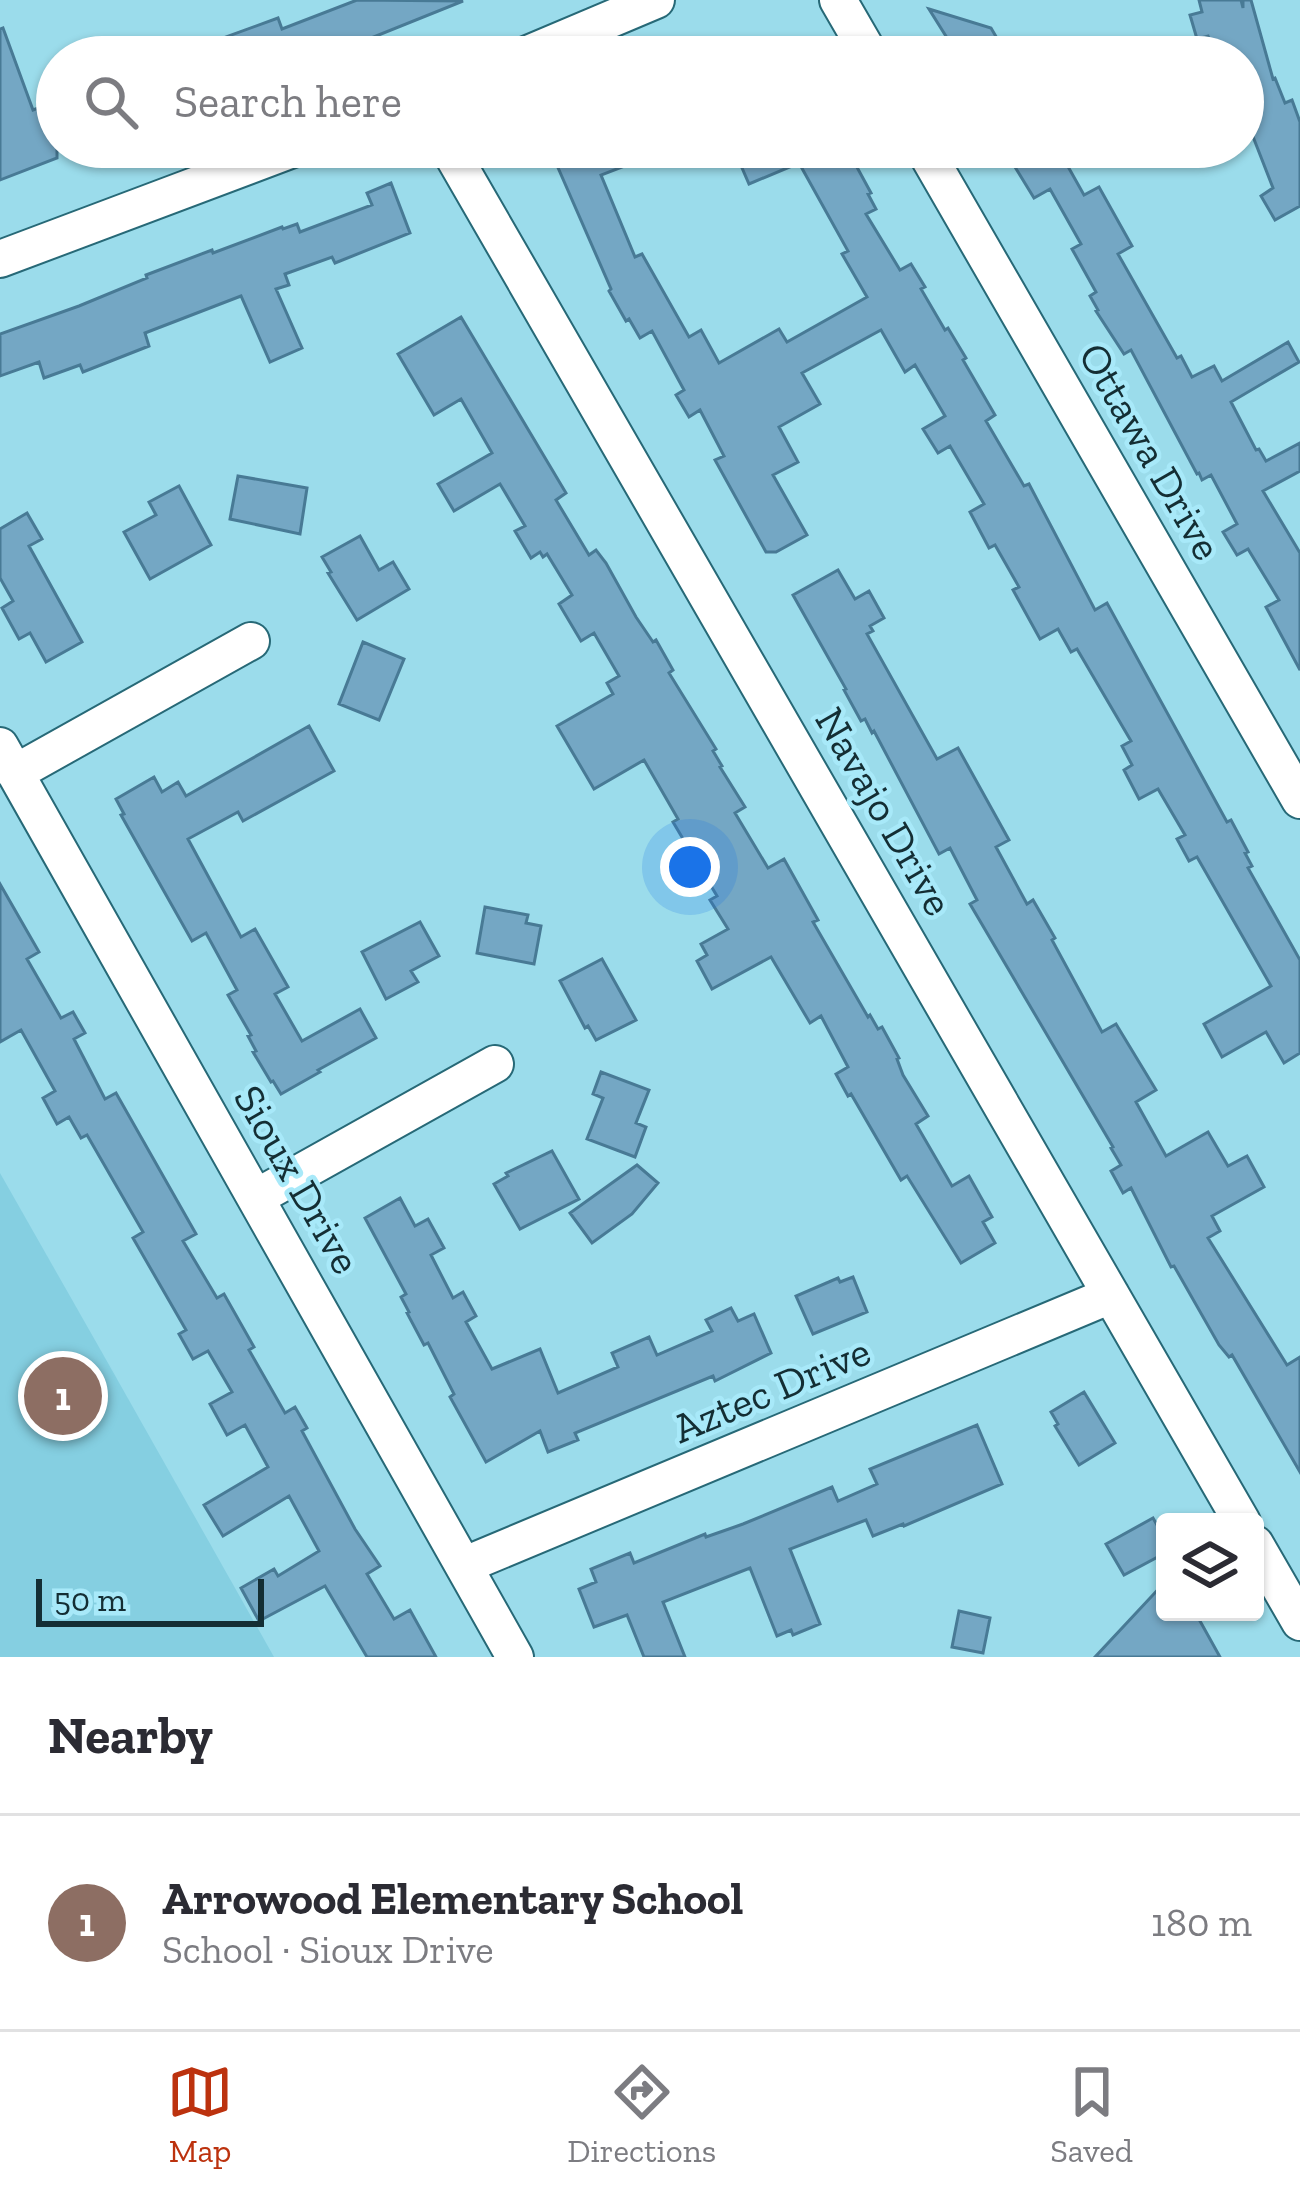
<!DOCTYPE html>
<meta charset="utf-8">
<style>
body{margin:0;font-family:"Zilla Slab",serif;background:#f2f2f3;color:#2b2b33}
.controls{position:absolute;right:36px;bottom:36px;display:grid;overflow:hidden;border-radius:12px;box-shadow:0 3px 9px #0004}
.controls button{width:108px;height:108px;display:grid;place-items:center;padding:0;border:0;border-bottom:3px solid #e1e1e2;background:#fff;color:#2b2b33;font:60px sans-serif}
.scale{position:absolute;left:36px;bottom:30px;width:228px;box-sizing:border-box;padding-left:12px;border:6px solid #142e34;border-top:0;font-size:33px;line-height:42px;white-space:nowrap;color:#142e34;-webkit-text-stroke:9px #a8e9f9;paint-order:stroke}
.you{position:absolute;left:690px;top:867px;width:42px;height:42px;margin:-30px;border:9px solid #fff;border-radius:50%;background:#1a73e8;box-shadow:0 0 0 18px #1a73e833}
.badge{display:grid;place-items:center;width:78px;height:78px;border-radius:50%;background:#bc320e;color:#fff;font-size:39px;font-weight:700}
.pin{position:absolute;translate:-50% -50%;border:6px solid #fff;box-shadow:0 3px 12px #0006}
.list{margin:0;padding:0;list-style:none}
h2{display:flex;justify-content:space-between;align-items:center;height:156px;margin:0;padding:0 48px;font-size:51px}
h2 small{font-size:39px;font-weight:400;color:#7c7c81}
.list li{display:grid;grid-template-columns:78px 1fr auto;gap:36px;align-items:center;box-sizing:border-box;height:216px;padding:0 48px;border-top:3px solid #e1e1e2}
.list b{display:block;font-size:45px;white-space:nowrap}
.list p{margin:0;font-size:39px;white-space:nowrap;color:#7c7c81}
.list em{font-size:39px;font-style:normal;color:#7c7c81}
.icon{flex:none;width:66px;height:66px;fill:none;stroke:currentColor;stroke-width:2;stroke-linecap:round;stroke-linejoin:round}
.map{position:relative;flex:none;width:1300px;height:1657px;overflow:hidden}
.search{position:absolute;background:#fff;box-shadow:0 3px 9px #0004;left:36px;right:36px;top:36px;height:132px;display:flex;align-items:center;gap:30px;box-sizing:border-box;padding:0 42px;border-radius:66px;color:#7c7c81;font-size:45px}
.sheet{height:372px;background:#fff}
nav{display:flex;justify-content:space-around;align-items:center;box-sizing:border-box;height:168px;border-top:3px solid #e1e1e2;background:#fff;font-size:33px;color:#7c7c81}
nav a{display:grid;justify-items:center;gap:6px}
nav .on{color:#bc320e}
.map>svg:first-child{display:block}
.built{fill:#85cfe1}
.building{fill:#74a7c4;stroke:#487a95;stroke-width:3}
.lines{fill:none;stroke-linecap:round;stroke-linejoin:round}
.minor-casing{stroke:#276977;stroke-width:40}
.minor{stroke:#fff;stroke-width:36}
.labels{text-anchor:middle;stroke-width:9;stroke-linejoin:round;paint-order:stroke}
.street-label{font-size:42px;fill:#142e34;stroke:#a8e9f9}
</style>
<div class="map">
<svg width="1300" height="1657" viewBox="0 0 1300 1657">
<rect width="100%" height="100%" fill="#9bdceb"/>
<!-- built -->
<path class="built" d="M0,1173L104,1356L274,1657H0Z"/>
<!-- building -->
<path class="building" d="M357,0L463,1L324,57H317L314,49L290,57H179V54L278,18L282,29Z
M1199,0H1241L1243,8V0H1251L1273,79L1275,78L1285,103L1292,100L1300,122V206L1275,220L1261,196L1273,188L1243,111V57H1214L1208,36L1197,39L1190,15L1202,12Z
M929,9L991,28L1008,57H959Z
M3,28L33,110L57,101V158L0,180V29Z
M549,147H669V149L601,175L635,257L642,254L689,337L701,330L719,363L779,329L787,342L867,297L842,254L848,251L799,163L749,184L733,147H846L871,193L868,194L876,209L866,214L900,270L911,264L925,287L921,289L945,330L948,328L966,358L963,360L995,415L986,421L1024,486L1029,484L1095,610L1107,603L1227,822L1231,820L1248,852L1245,853L1252,866L1248,868L1300,960V1053L1284,1063L1266,1032L1222,1057L1204,1024L1271,986L1197,857L1189,861L1177,839L1185,835L1158,789L1139,799L1124,770L1132,765L1122,746L1131,741L1077,649L1071,652L1058,629L1040,639L1013,590L1019,587L995,545L989,548L970,512L984,504L950,446L938,453L923,429L945,416L915,365L905,372L881,330L802,373L820,404L779,427L798,462L773,475L807,535L776,552H766L715,460L724,456L700,410L689,417L676,395L684,390L652,331L640,338L629,319L626,321L609,291L611,289Z
M1020,147H1057L1084,195L1099,187L1132,246L1118,254L1177,358L1181,356L1192,377L1214,366L1222,381L1288,342L1299,362L1231,402L1256,450L1259,449L1266,461L1300,443V471L1263,491L1300,553V670L1266,607L1279,600L1248,549L1237,555L1223,532L1237,524L1211,475L1202,480L1199,473L1197,474L1131,350L1124,354L1096,311L1098,310L1090,296L1096,292L1072,249L1081,244L1050,189L1034,198L1007,154Z
M391,183L410,233L335,263L332,257L285,274L289,285L276,289L302,348L270,362L241,296L145,333L149,346L83,372L80,365L44,378L39,362L0,376V334L79,306L147,278L146,275L212,250L213,253L282,227L283,229L297,224L300,232L372,205L367,193Z
M461,317L566,493L556,500L589,555L596,550L606,563L636,617L653,642L656,640L673,670L669,673L716,749L713,751L722,766L720,767L745,807L735,813L768,868L784,859L818,920L813,922L868,1017L870,1015L878,1029L882,1027L899,1058L897,1059L903,1075L928,1116L916,1124L952,1186L969,1176L992,1217L983,1222L995,1243L961,1263L907,1176L901,1180L851,1094L848,1096L836,1074L848,1067L821,1016L810,1023L771,957L712,989L697,961L707,955L701,944L728,929L710,900L717,896L673,822L678,819L644,760L594,789L557,726L613,694L607,683L619,676L594,633L581,641L559,604L572,595L547,554L543,557L540,552L531,558L515,531L525,526L500,484L454,511L438,484L492,453L461,399L434,415L398,354Z
M238,476L307,488L300,534L230,519Z
M179,486L211,545L150,579L124,532L156,515L149,502Z
M27,513L42,539L29,546L82,642L46,662L30,633L19,639L2,608L13,601L0,578V529Z
M360,536L379,570L393,562L409,589L357,620L328,573L331,572L322,557Z
M838,570L855,599L869,591L884,618L870,626L873,631L867,634L937,759L958,748L1009,840L996,847L1027,904L1033,900L1055,938L1052,940L1102,1032L1116,1024L1156,1090L1136,1102L1166,1156L1208,1132L1228,1166L1247,1156L1264,1187L1212,1216L1220,1231L1208,1238L1287,1365L1300,1357V1472L1232,1355L1229,1357L1219,1345L1174,1266L1171,1267L1131,1188L1123,1193L1111,1171L1121,1165L1111,1148L1113,1147L970,904L977,900L950,848L939,854L874,731L872,733L865,719L861,721L844,690L846,689L793,595Z
M363,642L404,659L379,720L339,704Z
M309,726L334,771L243,821L238,812L188,839L241,937L255,929L288,987L275,994L302,1041L360,1009L376,1038L318,1070L320,1072L281,1094L273,1081L271,1082L253,1052L256,1051L248,1036L251,1035L228,995L237,990L206,933L192,941L121,815L124,814L116,799L154,777L162,792L178,782L186,796Z
M0,884L39,952L27,959L61,1018L73,1012L85,1033L74,1039L105,1099L116,1093L196,1234L183,1241L217,1298L224,1294L254,1347L249,1350L285,1413L295,1407L307,1428L302,1431L355,1529L380,1566L367,1574L394,1619L410,1610L436,1657H367L325,1586L259,1621L241,1588L274,1569L278,1576L319,1551L289,1496L223,1536L204,1505L268,1467L245,1425L227,1435L210,1404L232,1392L208,1351L193,1359L179,1334L186,1330L133,1238L143,1232L87,1135L81,1138L69,1117L57,1124L43,1098L55,1091L21,1030L0,1042Z
M485,907L528,915L526,923L541,926L534,964L477,953Z
M420,922L439,956L411,971L418,982L386,999L362,952Z
M602,959L636,1020L596,1040L588,1026L585,1028L560,981Z
M601,1072L649,1090L636,1123L646,1127L635,1157L587,1139L603,1098L593,1094Z
M552,1151L579,1199L520,1229L494,1184L508,1176L506,1173Z
M637,1165L658,1183L632,1214L592,1243L570,1213Z
M400,1198L415,1226L428,1219L444,1248L431,1255L453,1298L463,1292L476,1316L466,1322L492,1369L540,1349L558,1393L618,1367L612,1353L649,1337L657,1355L712,1331L706,1320L731,1308L738,1321L754,1314L771,1353L715,1381L713,1376L575,1433L578,1440L548,1452L540,1431L486,1462L450,1397L454,1394L428,1343L424,1345L407,1313L409,1312L401,1297L406,1294L365,1218Z
M853,1277L867,1312L813,1334L796,1296L838,1278L840,1282Z
M1084,1392L1115,1443L1079,1465L1055,1426L1058,1424L1051,1412Z
M977,1425L1002,1484L904,1526L903,1524L873,1536L866,1520L790,1549L820,1624L793,1635L791,1630L777,1636L750,1568L663,1602L685,1657H644L627,1615L594,1627L579,1589L596,1582L591,1569L630,1553L634,1563L705,1534L706,1537L743,1524L832,1487L838,1501L877,1484L870,1469Z
M1153,1518L1165,1539V1553L1124,1575L1106,1544Z
M1165,1582V1612H1195L1220,1657H1095Z
M959,1611L990,1618L983,1653L952,1647Z"/>
<g class="lines">
<defs>
<path id="minor" d="M838,0L871,57
M521,57L656,0
M448,147L1242,1522
M923,147L1300,800
M0,259L298,147
M0,746L515,1657
M15,773L251,641
M257,1197L495,1064
M1255,1544L1300,1622
M465,1565L1111,1295"/>
</defs>
<!-- minor casing -->
<use href="#minor" class="minor-casing"/>
<!-- minor -->
<use href="#minor" class="minor"/>
</g>
<g class="labels">
<!-- street labels -->
<g class="street-label">
<text transform="translate(1151 451) rotate(60)" y="15">Ottawa Drive</text>
<text transform="translate(885 811) rotate(60)" y="15">Navajo Drive</text>
<text transform="translate(298 1179) rotate(60)" y="15">Sioux Drive</text>
<text transform="translate(771 1389) rotate(-23)" y="15">Aztec Drive</text>
</g>
</g>
</svg>
<div class="controls">
<button><svg class="icon" aria-label="layers" viewBox="0 0 24 24"><path d="M12 4l9 5-9 5-9-5zM3 14l9 5 9-5"/></svg></button>
</div>
<div class="scale">50 m</div>
<div class="you"></div>
<div class="pin badge" style="left:63px;top:1396px;background:#8d6e63">1</div>
<div class="search"><svg class="icon" aria-label="search" viewBox="0 0 24 24"><circle cx="10" cy="10" r="6"/><path d="M15 15l6 6"/></svg>Search here</div>
</div>
<section class="sheet">
<h2>Nearby<small></small></h2>
<ul class="list">
<li><span class="badge" style="background:#8d6e63">1</span><div><b>Arrowood Elementary School</b><p>School · Sioux Drive</p></div><em>180 m</em></li>
</ul>
</section>
<nav>
<a class="on"><svg class="icon" aria-label="map" viewBox="0 0 24 24"><path d="M3 6l6-2 6 2 6-2v14l-6 2-6-2-6 2zM9 4v14M15 6v14"/></svg>Map</a>
<a><svg class="icon" aria-label="directions" viewBox="0 0 24 24"><path d="M12 3l9 9-9 9-9-9zM9 14v-3h6M13 9l2 2-2 2"/></svg>Directions</a>
<a><svg class="icon" aria-label="saved" viewBox="0 0 24 24"><path d="M7 4h10v16l-5-4-5 4z"/></svg>Saved</a>
</nav>
